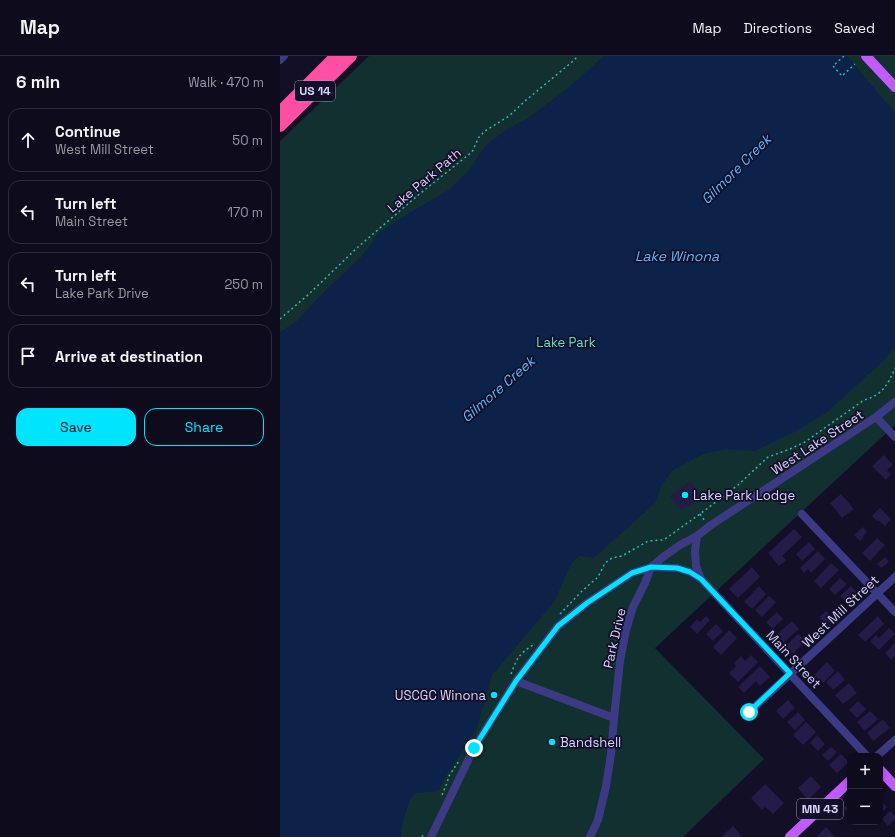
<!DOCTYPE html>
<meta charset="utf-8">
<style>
body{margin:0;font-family:"Space Grotesk",sans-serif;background:#1c1929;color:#f1f3f6}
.controls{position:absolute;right:12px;bottom:12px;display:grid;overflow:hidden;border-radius:8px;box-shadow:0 2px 10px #0003}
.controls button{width:36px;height:36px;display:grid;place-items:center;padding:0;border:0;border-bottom:1px solid #2e2b3b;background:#0e0b1c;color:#f1f3f6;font:20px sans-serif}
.stop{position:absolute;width:12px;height:12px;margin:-9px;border:3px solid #00e5ff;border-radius:50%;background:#fff}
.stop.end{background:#00e5ff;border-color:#fff;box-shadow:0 1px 4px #0008}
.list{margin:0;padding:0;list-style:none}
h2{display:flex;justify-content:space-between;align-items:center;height:52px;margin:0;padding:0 16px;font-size:17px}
h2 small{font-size:13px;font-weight:400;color:#9b9ba3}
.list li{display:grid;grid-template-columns:26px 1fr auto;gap:12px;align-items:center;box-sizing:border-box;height:64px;margin:0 8px 8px;padding:0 8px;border:1px solid #2e2b3b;border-radius:12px}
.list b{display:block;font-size:15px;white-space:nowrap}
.list p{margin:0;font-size:13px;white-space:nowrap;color:#9b9ba3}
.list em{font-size:13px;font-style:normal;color:#9b9ba3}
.actions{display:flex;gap:8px;padding:12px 16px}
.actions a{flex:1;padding:9px 0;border:1px solid #00e5ff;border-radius:12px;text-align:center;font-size:14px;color:#00e5ff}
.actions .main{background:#00e5ff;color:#111}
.icon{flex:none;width:22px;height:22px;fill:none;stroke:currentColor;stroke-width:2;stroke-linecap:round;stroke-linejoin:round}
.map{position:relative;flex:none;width:615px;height:781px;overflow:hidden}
header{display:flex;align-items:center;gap:24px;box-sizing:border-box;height:56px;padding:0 20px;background:#0e0b1c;border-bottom:1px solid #2e2b3b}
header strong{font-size:19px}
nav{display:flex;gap:22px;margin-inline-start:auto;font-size:14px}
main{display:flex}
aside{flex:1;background:#0e0b1c}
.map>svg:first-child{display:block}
.green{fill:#12302f}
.water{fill:#0c2248}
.building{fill:#241b47}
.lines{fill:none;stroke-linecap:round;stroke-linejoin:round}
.path{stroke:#2fb8b0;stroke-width:1.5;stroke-dasharray:2 3;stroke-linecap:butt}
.minor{stroke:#3d3a85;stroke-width:8}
.major{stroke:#c25bff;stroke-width:10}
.highway{stroke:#ff4fa3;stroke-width:12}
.route{stroke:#00e5ff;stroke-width:5}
.poi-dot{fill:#00e5ff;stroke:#130f26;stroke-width:1.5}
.labels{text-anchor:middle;stroke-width:3.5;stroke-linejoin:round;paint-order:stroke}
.shield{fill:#130f26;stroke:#9e99be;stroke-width:1}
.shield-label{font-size:12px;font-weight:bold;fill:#d9d4ff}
.street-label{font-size:13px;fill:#d9d4ff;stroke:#130f26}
.park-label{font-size:13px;fill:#5fe0c0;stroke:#130f26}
.poi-label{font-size:13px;fill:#d9d4ff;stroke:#130f26;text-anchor:start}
.water-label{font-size:14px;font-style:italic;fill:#62b6ff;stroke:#130f26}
</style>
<header>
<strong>Map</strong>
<nav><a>Map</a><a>Directions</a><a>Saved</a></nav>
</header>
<main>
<aside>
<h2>6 min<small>Walk · 470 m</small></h2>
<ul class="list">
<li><svg class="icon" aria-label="ahead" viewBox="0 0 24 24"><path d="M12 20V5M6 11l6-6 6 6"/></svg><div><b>Continue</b><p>West Mill Street</p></div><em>50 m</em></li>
<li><svg class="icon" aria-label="left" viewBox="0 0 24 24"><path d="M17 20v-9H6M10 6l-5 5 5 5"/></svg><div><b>Turn left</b><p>Main Street</p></div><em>170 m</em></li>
<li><svg class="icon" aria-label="left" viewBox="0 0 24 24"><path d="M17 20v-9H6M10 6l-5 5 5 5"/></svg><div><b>Turn left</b><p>Lake Park Drive</p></div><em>250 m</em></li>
<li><svg class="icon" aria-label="arrive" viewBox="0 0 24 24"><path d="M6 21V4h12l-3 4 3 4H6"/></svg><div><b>Arrive at destination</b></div></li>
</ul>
<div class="actions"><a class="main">Save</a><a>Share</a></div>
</aside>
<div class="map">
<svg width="615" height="781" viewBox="0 0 615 781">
<rect width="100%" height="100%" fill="#130f26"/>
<!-- green -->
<path class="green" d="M89,0H615V369L375,592L484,703L403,781H0V85Z"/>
<!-- water -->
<path class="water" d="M324,0H565L568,1L615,57V291L599,309L546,357L514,376L475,395L447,393L423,398L393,414L381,430L376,446L314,502L299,500L292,506L274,546L212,619L197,672L167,719L158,735L150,736L136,737L129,745L122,770L121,781H0V276L17,265L42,238L81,201L98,178L121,162L169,134L190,113L205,90L226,74L248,62L288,32Z"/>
<!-- building -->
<path class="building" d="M604,399L613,409L607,414L611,418L606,424L592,410Z
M410,425L420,439L415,443L416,445L408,451L407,449L401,454L390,440Z
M561,438L574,453L562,462L550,447Z
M600,452L611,463L605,470L598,464L597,465L592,460Z
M583,471L587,476L583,480L584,481L580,485L574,479Z
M514,473L522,481L502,500L506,504L499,510L488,497Z
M597,482L605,489L590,505L582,497Z
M529,486L535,493L522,505L516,498Z
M538,495L545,503L531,517L528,513L524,517L520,512Z
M605,501L609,506L601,512L597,508Z
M551,507L559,514L541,532L534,525Z
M472,511L480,521L458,542L449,533Z
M560,522L567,528L555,539L549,533Z
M479,530L486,538L472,553L464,546Z
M571,530L578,537L567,547L560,540Z
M489,540L496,546L482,561L475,554Z
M546,555L553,561L546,568L539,561Z
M497,556L503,563L492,573L486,566Z
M426,560L430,564L417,578L410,571L417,563L420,566Z
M598,560L604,568L585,586L578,579Z
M512,565L519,573L503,587L496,579Z
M436,568L443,575L433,585L426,578Z
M609,572L615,578L599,594L590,585L596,579L599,582Z
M449,574L457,582L441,599L433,591Z
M518,578L526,585L513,598L506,590Z
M615,587V600L611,604L605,597Z
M471,599L478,606L458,626L449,617L456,610L454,607L461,600L465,605Z
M547,606L555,615L543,627L534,619Z
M480,610L490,621L480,630L476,625L464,637L458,631Z
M558,615L565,624L553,634L546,626Z
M569,627L577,637L563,648L555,639Z
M508,644L515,652L503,663L496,655Z
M578,645L586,653L577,662L569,654Z
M590,655L598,663L585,675L577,666Z
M518,656L525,664L515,674L507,666Z
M603,663L610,672L593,685L587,677Z
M526,666L536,676L523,689L513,679Z
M537,679L545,688L538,695L530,687Z
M266,682L278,685L275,689H270L267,686Z
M551,691L557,696L548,705L542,699Z
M561,698L569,706L557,717L549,709Z
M531,720L541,731L528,744L518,732Z
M485,728L504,747L493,758L485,751L482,754L471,742Z
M600,744L607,751L600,759Z
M570,747V759L564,752Z
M610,755L615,760V763L608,770L602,763Z
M453,770L461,779L459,781H441Z
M546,771L555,781H538L537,780Z"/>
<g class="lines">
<!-- path -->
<path class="path" d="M564,0L553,10L562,20L575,8
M0,263L29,238L78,191L137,140L192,96L199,81L205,75L229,60L245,45L292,6L298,0
M420,458L425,465
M280,558L302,535L318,521L325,507L332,502L342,500L368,485L382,484L385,483L420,458L458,429L488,401L510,393L525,386L584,344C603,339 608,328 615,312
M231,618C237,602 238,599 253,589
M162,739L167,727L169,720L179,705
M142,781L144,777"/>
<!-- minor -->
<path class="minor" d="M0,4L4,0
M596,361L615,381
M522,458L615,556
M417,480L415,495L416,510L421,523
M236,625L334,662
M469,656L615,521
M597,700L615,684
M151,781L194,692L236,625L278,570L307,547L352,517L371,511L397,512L410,516L421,523L587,700
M310,781L318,764L326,730L331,698L334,662L340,605L346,574L353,551L365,527L371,511L383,501L400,489L417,480L431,469L596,361L615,346"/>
<!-- major -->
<path class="major" d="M586,0L615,31
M600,714L615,730
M510,781L570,725"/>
<!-- highway -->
<path class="highway" d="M0,56L56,0
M0,70L71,0"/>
</g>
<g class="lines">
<!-- route -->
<path class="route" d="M194,692L236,625L278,570L307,547L352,517L371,511L397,512L410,516L421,523L510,617L469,656"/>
</g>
<!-- markers -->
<g class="poi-dot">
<circle cx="405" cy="439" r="4"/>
<circle cx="214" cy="639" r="4"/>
<circle cx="272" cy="686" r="4"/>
</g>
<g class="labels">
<!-- shield labels -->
<g class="shield">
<rect x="15" y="25" width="40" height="20" rx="3"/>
<rect x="517" y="743" width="46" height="20" rx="3"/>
</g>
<g class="shield-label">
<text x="35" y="39">US 14</text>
<text x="540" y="757">MN 43</text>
</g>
<!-- street labels -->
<g class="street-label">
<text transform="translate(144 124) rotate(-40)" y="5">Lake Park Path</text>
<text transform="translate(537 386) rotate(-33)" y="5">West Lake Street</text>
<text transform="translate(560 555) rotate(-43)" y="5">West Mill Street</text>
<text transform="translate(334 582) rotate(-77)" y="5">Park Drive</text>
<text transform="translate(514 603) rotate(47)" y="5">Main Street</text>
</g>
<!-- park labels -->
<g class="park-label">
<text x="286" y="291">Lake Park</text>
</g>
<!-- poi labels -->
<g class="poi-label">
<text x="413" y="444">Lake Park Lodge</text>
<text x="206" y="644" text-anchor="end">USCGC Winona</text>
<text x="280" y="691">Bandshell</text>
</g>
<!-- water labels -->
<g class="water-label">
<text transform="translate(456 113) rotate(-45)" y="5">Gilmore Creek</text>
<text x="397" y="205">Lake Winona</text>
<text transform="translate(218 333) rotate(-41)" y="5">Gilmore Creek</text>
</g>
</g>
</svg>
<div class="controls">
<button>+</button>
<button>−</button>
</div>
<div class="stop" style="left:469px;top:656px"></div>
<div class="stop end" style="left:194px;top:692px"></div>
</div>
</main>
